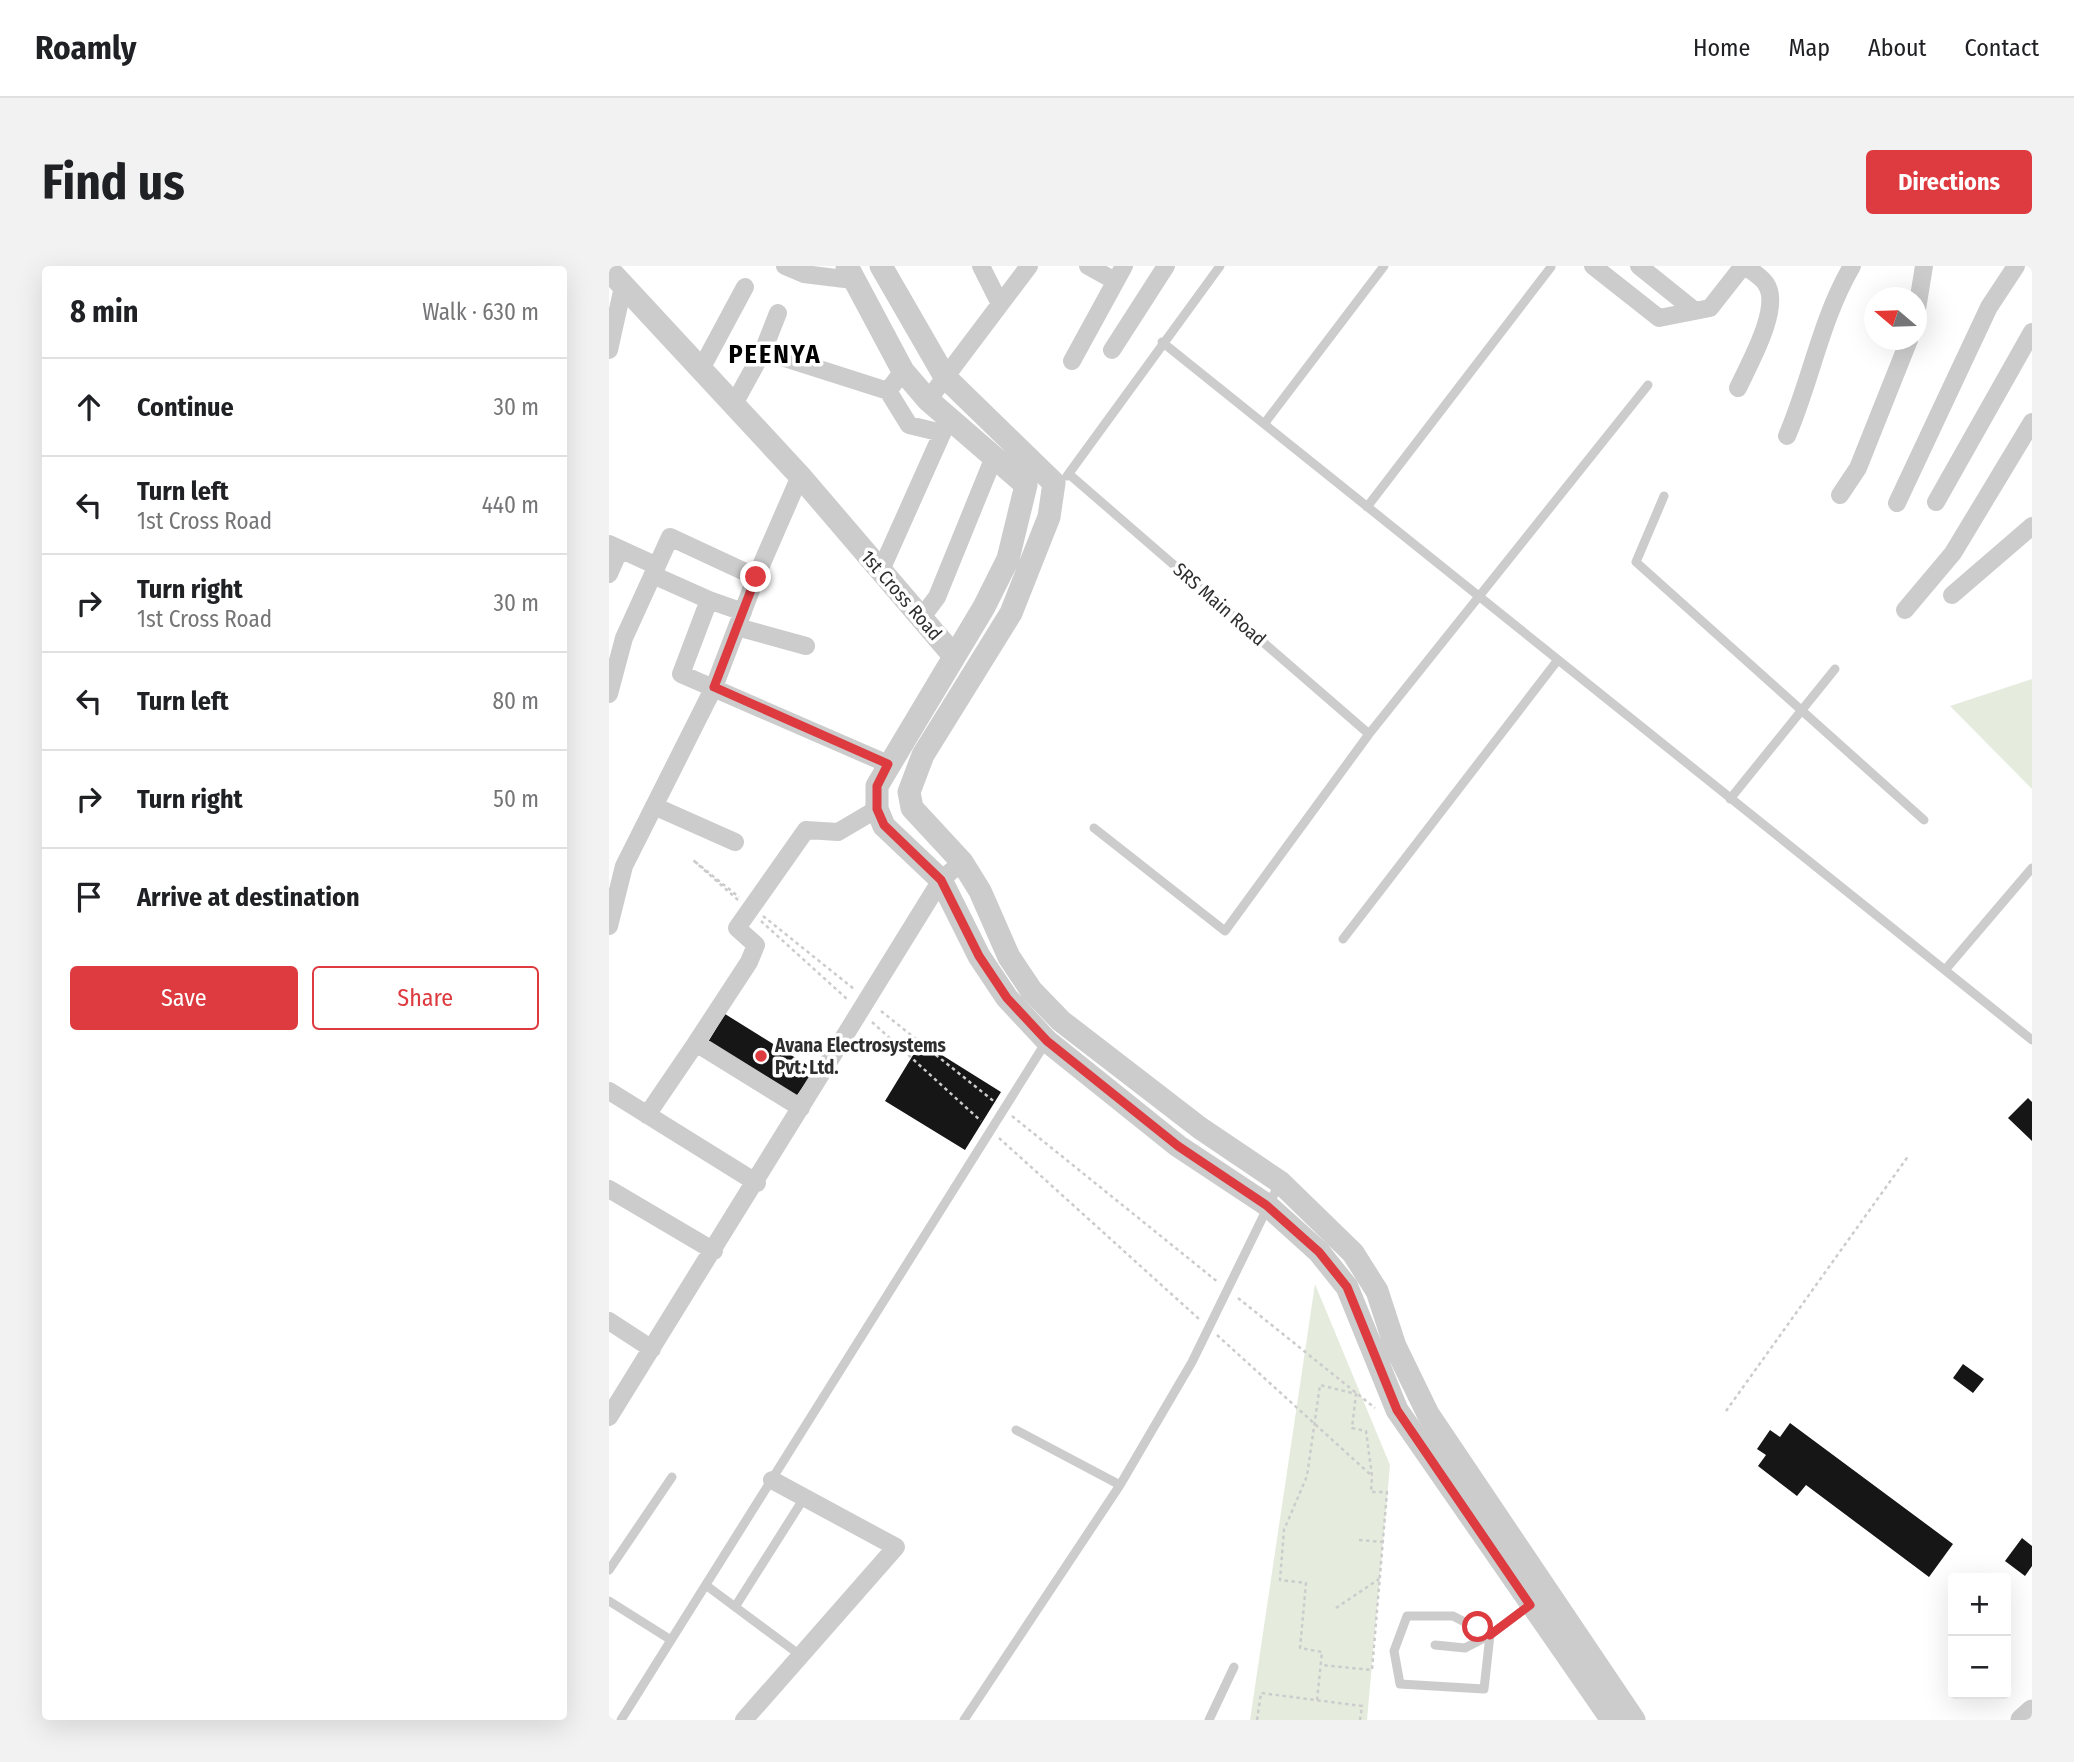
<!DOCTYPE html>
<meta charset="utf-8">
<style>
body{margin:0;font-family:"Fira Sans Condensed",sans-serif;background:#f2f2f2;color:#202124}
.controls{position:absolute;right:21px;bottom:21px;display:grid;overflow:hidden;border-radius:7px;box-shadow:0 7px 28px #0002}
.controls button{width:63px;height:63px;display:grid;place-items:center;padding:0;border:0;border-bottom:2px solid #e0e0e0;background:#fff;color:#202124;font:35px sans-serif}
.compass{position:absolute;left:1255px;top:21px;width:63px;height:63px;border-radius:50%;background:#fff;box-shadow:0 7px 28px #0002;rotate:289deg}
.stop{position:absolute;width:21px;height:21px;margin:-16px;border:5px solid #dd3b40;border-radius:50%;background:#fff}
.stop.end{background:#dd3b40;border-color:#fff;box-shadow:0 2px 7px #0008}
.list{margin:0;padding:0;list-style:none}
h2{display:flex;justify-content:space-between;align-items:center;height:91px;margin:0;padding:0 28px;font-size:30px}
h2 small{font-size:23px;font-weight:400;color:#757577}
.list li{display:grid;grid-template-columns:46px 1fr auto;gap:21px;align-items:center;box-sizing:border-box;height:98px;padding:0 28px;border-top:2px solid #e0e0e0}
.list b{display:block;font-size:26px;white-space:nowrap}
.list p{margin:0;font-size:23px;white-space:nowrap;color:#757577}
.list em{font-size:23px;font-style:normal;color:#757577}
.actions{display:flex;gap:14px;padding:21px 28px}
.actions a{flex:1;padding:16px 0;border:2px solid #dd3b40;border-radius:7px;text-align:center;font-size:24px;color:#dd3b40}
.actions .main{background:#dd3b40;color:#fff}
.icon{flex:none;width:38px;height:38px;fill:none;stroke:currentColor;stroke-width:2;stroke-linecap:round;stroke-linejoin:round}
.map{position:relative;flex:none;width:1423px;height:1454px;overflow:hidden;border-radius:7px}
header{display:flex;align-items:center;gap:42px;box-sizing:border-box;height:98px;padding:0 35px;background:#fff;border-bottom:2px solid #e0e0e0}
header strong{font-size:33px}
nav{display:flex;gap:38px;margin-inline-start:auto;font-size:24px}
.intro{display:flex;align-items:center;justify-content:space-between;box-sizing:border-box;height:168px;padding:0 42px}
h1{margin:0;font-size:49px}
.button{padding:18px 32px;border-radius:7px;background:#dd3b40;color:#fff;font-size:24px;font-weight:700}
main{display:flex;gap:42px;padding:0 42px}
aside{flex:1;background:#fff;border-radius:7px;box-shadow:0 7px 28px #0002}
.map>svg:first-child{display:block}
.green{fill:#e5ecde}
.building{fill:#161616}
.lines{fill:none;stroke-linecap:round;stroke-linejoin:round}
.path{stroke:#ccc;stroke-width:2.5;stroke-dasharray:3.5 3.5;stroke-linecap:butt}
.service{stroke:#ccc;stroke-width:9}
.minor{stroke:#ccc;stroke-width:18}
.tertiary{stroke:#ccc;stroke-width:23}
.route{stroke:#dd3b40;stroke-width:9}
.poi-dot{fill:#dd3b40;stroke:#fff;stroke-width:2.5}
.labels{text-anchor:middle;stroke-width:7;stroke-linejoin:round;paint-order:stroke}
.street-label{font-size:19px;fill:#2f2f2f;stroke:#fff}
.poi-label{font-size:19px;font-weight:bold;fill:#2f2f2f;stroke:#fff;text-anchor:start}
.district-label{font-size:26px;font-weight:bold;letter-spacing:2px;fill:#000;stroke:#fff}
</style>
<header>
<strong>Roamly</strong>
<nav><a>Home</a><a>Map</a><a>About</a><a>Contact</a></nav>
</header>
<div class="intro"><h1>Find us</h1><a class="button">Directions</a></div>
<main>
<aside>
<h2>8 min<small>Walk · 630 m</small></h2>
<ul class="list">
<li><svg class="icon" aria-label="ahead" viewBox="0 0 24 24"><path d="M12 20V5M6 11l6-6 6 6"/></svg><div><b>Continue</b></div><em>30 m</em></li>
<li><svg class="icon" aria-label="left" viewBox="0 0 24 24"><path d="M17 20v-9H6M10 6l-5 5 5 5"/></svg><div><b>Turn left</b><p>1st Cross Road</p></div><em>440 m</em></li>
<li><svg class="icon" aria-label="right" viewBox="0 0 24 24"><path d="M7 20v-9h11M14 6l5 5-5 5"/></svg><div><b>Turn right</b><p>1st Cross Road</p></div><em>30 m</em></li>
<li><svg class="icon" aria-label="left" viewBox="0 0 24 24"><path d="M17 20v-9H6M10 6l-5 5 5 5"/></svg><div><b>Turn left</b></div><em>80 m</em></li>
<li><svg class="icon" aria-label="right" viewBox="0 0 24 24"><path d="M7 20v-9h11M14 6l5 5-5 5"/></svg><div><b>Turn right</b></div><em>50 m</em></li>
<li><svg class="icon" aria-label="arrive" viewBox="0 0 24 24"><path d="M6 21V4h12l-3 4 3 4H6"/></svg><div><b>Arrive at destination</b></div></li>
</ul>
<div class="actions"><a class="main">Save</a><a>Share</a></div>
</aside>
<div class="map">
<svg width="1423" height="1454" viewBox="0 0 1423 1454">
<rect width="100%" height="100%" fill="#fff"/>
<!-- green -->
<path class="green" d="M1423,413V523L1341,440Z
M706,1018L781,1199L758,1454H641Z"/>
<!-- building -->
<path class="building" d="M116,748L206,804L186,832L99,776Z
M312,776L392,826L356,884L276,835Z
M1419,832L1423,836V875L1399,852Z
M1354,1098L1375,1113L1364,1127L1344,1112Z
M1181,1157L1344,1278L1320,1311L1197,1219L1188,1230L1149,1200L1157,1189L1148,1183L1161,1164L1171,1171Z
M1413,1272L1423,1280V1300L1416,1310L1396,1295Z"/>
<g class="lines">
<!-- path -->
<path class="path" d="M129,634L84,594L130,631
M154,650L245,723
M152,655L238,733
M272,745L387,837
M263,756L372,855
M403,850L610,1017
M390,872L590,1053
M629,1032L766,1142
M608,1069L763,1210
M1117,1145L1300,889
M750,1274L774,1276
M727,1342L770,1313
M708,1434L713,1386L691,1382L697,1317L671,1314L675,1264L698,1210L711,1119L747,1128L743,1162L757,1165L763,1210L762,1226H778L763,1404L712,1399
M648,1454L652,1427L753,1440L751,1454"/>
<!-- service -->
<path class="service" d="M553,76L1423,774
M655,158L775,0
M461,209L760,468
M458,210L611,0
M1055,230L1027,296L1315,554
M758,241L942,1
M1121,533L1226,403
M485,562L616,665L760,468L1039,119
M734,673L948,395
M1336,704L1423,602
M407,1164L511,1219
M0,1304L63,1211
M98,1320L191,1389
M0,1335L62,1374
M126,1341L195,1232
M826,1379L856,1382L881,1369L844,1350H798L785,1385L791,1418L875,1423L881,1369L921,1339
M12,1454L437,776
M355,1454L511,1219L583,1096L671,916
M600,1454L625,1401"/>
<!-- minor -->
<path class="minor" d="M176,0L195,8L244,14
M372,0L391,38
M479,0L506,15
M984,0L1050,52L1101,42L1134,0
M1030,0L1086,45
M1308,43L1315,0
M0,84L14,21
M503,84L557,0
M154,85L169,47
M463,95L515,0
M92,103L136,21
M1129,122C1140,98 1173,41 1157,18C1153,11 1142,5 1136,0
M279,125L300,159L333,167
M319,134L420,0
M125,138L154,85L279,125L294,105
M1178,170C1202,114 1212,53 1243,0
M1231,229L1249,202L1300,74
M1327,236L1423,66
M1288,237L1380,41L1407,0
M0,278L48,300
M272,304L340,152
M0,308L11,283
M44,309L100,334
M1343,329L1423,260
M1296,344L1344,287L1423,156
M134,346L100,334L72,408L279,498
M313,351L328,331L385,191
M128,361L197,380
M0,428L15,372L61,271L147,311L191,210
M45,540L126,576
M0,660L15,600L105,421L147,311
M0,825L148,917
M192,842L87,777L140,696L147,679L128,662L197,564L229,566L268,543
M38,849L87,777
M0,923L105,985
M0,1055L43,1083
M0,1151L332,614L353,596
M135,1454L287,1281L163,1214"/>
<!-- tertiary -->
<path class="tertiary" d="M238,0L294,105L319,134L417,219L399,293L375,341L268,520V543L275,560L332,614L370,690L398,732L438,775L569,880L658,939L710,986L738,1021L788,1144L1003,1454
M272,0L336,111L445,217L440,251L402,347L314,489L300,526L303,542L353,596L371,625L400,691L422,724L452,755L591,862L671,916L744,987L768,1025L786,1080L819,1148L1025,1454
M0,4L191,210L345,390
M1413,1454L1423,1445"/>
</g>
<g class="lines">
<!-- route -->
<path class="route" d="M147,311L105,421L279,498L268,520V543L275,559L332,614L370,690L398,732L438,775L569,880L657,939L710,986L738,1021L788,1144L921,1339L881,1369L869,1361"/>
</g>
<!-- markers -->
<circle class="poi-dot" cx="152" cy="790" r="7"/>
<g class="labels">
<!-- street labels -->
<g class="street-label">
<text transform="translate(293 329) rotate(49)" y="7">1st Cross Road</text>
<text transform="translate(611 338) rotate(41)" y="7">SRS Main Road</text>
</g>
<!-- poi labels -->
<g class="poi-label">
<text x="166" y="786">Avana Electrosystems<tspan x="166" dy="22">Pvt. Ltd.</tspan></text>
</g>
<!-- district labels -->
<g class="district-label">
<text x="166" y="97">PEENYA</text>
</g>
</g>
</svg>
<div class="controls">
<button>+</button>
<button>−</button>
</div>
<svg class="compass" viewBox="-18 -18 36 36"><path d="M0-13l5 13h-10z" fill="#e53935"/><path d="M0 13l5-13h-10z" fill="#757577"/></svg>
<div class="stop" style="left:869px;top:1361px"></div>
<div class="stop end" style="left:147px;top:311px"></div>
</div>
</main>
